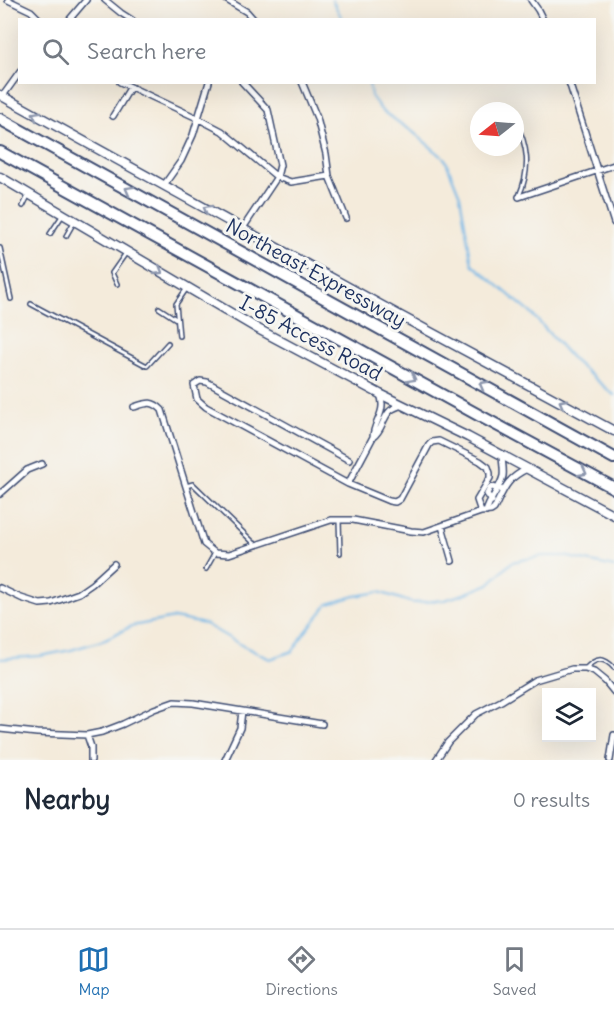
<!DOCTYPE html>
<style>
body{margin:0;font-family:Delius,sans-serif;background:#f6f6f7;color:#1f2937}
.controls{position:absolute;right:18px;bottom:18px;display:grid;overflow:hidden;border-radius:0px;box-shadow:0 6px 24px #0002}
.controls button{width:54px;height:54px;display:grid;place-items:center;padding:0;border:0;border-bottom:2px solid #e0e1e3;background:#fff;color:#1f2937;font:30px sans-serif}
.compass{position:absolute;left:470px;top:102px;width:54px;height:54px;border-radius:50%;background:#fff;box-shadow:0 6px 24px #0002;rotate:253deg}
.list{margin:0;padding:0;list-style:none}
h2{display:flex;justify-content:space-between;align-items:center;height:78px;margin:0;padding:0 24px;font-size:26px}
h2 small{font-size:20px;font-weight:400;color:#747a83}
.icon{flex:none;width:33px;height:33px;fill:none;stroke:currentColor;stroke-width:2;stroke-linecap:round;stroke-linejoin:round}
.map{position:relative;flex:none;width:614px;height:760px;overflow:hidden}
.search{position:absolute;background:#fff;box-shadow:0 6px 24px #0002;left:18px;right:18px;top:18px;height:66px;display:flex;align-items:center;gap:15px;box-sizing:border-box;padding:0 21px;border-radius:0px;color:#747a83;font-size:22px}
.sheet{height:168px;background:#fff}
nav{display:flex;justify-content:space-around;align-items:center;box-sizing:border-box;height:84px;border-top:2px solid #e0e1e3;background:#fff;font-size:16px;color:#747a83}
nav a{display:grid;justify-items:center;gap:3px}
nav .on{color:#1f6fb2}
.map>svg:first-child{display:block}
.lines{fill:none;stroke-linecap:round;stroke-linejoin:round}
.stream{stroke:#70b5e6;stroke-width:2}
.lane-casing{stroke:#3c4b71;stroke-width:6}
.street-casing{stroke:#3c4b71;stroke-width:8}
.secondary-casing{stroke:#3c4b71;stroke-width:11}
.highway-casing{stroke:#3c4b71;stroke-width:14}
.lane{stroke:#fff;stroke-width:3}
.street{stroke:#fff;stroke-width:5}
.secondary{stroke:#fff;stroke-width:8}
.highway{stroke:#fff;stroke-width:10}
.oneway{stroke:#8d97ae}
.labels{text-anchor:middle;stroke-width:6;stroke-linejoin:round;paint-order:stroke}
.street-label{font-size:20px;fill:#1b2f5e;stroke:#f6f6f2}
</style>
<div class="map">
<svg width="614" height="760" viewBox="0 0 614 760">
<rect width="100%" height="100%" fill="#f6f6f2"/>
<filter id="ink" filterUnits="userSpaceOnUse"><feTurbulence type="fractalNoise" baseFrequency=".0167" numOctaves="2"/><feDisplacementMap in="SourceGraphic" scale="12" xChannelSelector="R" yChannelSelector="G"/><feConvolveMatrix kernelMatrix="1 2 1 2 8 2 1 2 1" color-interpolation-filters="sRGB"/></filter>
<filter id="wash" filterUnits="userSpaceOnUse"><feTurbulence type="fractalNoise" baseFrequency=".008" numOctaves="4" result="noise"/><feDisplacementMap in="SourceGraphic" scale="24" xChannelSelector="R" yChannelSelector="G"/><feGaussianBlur stdDeviation="1.35" result="paint"/><feColorMatrix in="noise" values="0 0 0 0 0 0 0 0 0 0 0 0 0 0 0 0 0 1.4 0 .05"/><feComposite in="paint" operator="in"/></filter>
<g filter="url(#wash)">
<rect width="100%" height="100%" fill="#f4ebdb"/>
<g class="lines">
<!-- stream -->
<path class="stream" d="M332,0L343,20
M369,82L371,96L382,111L413,132L445,159L460,196L472,264L531,313L573,360L614,395
M0,659L40,656L71,650L101,641L132,626L174,618L205,624L243,646L270,659L293,651L304,634L328,604L355,596L379,592L413,603L444,600L464,594L489,584L512,562L542,556H564L614,567"/>
</g>
</g>
<g filter="url(#ink)">
<g class="lines">
<defs>
<path id="lane" d="M506,103L511,111
M515,120C528,146 531,168 519,196
M23,206L28,196
M50,234L62,216
M66,236L74,222
M0,248L11,299
M117,284L112,273L126,253
M31,304L147,366L168,343
M159,308L176,319
M179,336L176,304L187,288
M186,486L193,484L255,544
M339,520L340,553
M206,569L215,553
M585,669C595,658 603,656 614,668"/>
<path id="street" d="M8,0L31,11L40,20
M105,0L121,13L132,20
M227,0L247,12L254,20
M531,0L538,10L543,20
M69,20L86,0
M120,82L197,118L222,131L277,177L280,165L268,110L242,82
M569,82L614,223
M2,97L20,72
M113,116L130,88
M329,176L346,218
M164,185L181,161L193,135L209,82
M519,197L614,165
M243,228L277,177L291,182L329,176L326,154L317,118L302,82
M134,407C147,403 152,400 162,410L204,544L215,553L229,554L331,520H353L411,531L424,532L481,512L491,511L494,509C504,489 506,479 527,469
M373,437C382,431 382,420 389,412C392,408 397,407 402,405
M349,460L207,382L200,381L194,385L197,399L206,407L348,484L373,437C373,425 383,415 382,404C382,400 381,397 380,394
M348,484L389,501L395,502L400,499L429,445L432,442L439,441L480,461L488,467L490,473V478L477,500L481,512
M0,494L27,470L42,464
M492,501L487,494L490,488L492,487L500,489
M486,512C489,499 500,489 503,476C504,469 502,462 502,456
M442,526L452,561
M0,588L21,598L40,604L51,603L79,593L92,584L114,564
M0,729L37,733L87,735L102,732L123,724L154,709L174,702L193,703L322,724
M87,735L91,747V760
M225,760L240,728L242,711
M436,760L448,742L476,714L501,701L535,680L572,669H585L594,672L605,681L614,692
M610,760L614,735"/>
<path id="secondary" d="M0,95L397,314L614,431
M0,177L258,329L380,394L468,437L614,515"/>
<path id="highway" d="M0,119C205,232 409,345 614,458
M0,152L482,417L614,488"/>
</defs>
<!-- lane casing -->
<use href="#lane" class="lane-casing"/>
<!-- street casing -->
<use href="#street" class="street-casing"/>
<!-- secondary casing -->
<use href="#secondary" class="secondary-casing"/>
<!-- highway casing -->
<use href="#highway" class="highway-casing"/>
<!-- lane -->
<use href="#lane" class="lane"/>
<!-- street -->
<use href="#street" class="street"/>
<!-- secondary -->
<use href="#secondary" class="secondary"/>
<!-- highway -->
<use href="#highway" class="highway"/>
</g>
<!-- one-way arrows -->
<defs><path id="oneway-chevron" d="M-2-3.5L2.5 0L-2 3.5" fill="none" stroke-width="1.6" stroke-linecap="round" stroke-linejoin="round" transform="scale(1.5)"/></defs>
<g class="oneway">
<use href="#oneway-chevron" transform="translate(36 115) rotate(-151)"/>
<use href="#oneway-chevron" transform="translate(129 190) rotate(-151)"/>
<use href="#oneway-chevron" transform="translate(207 209) rotate(-151)"/>
<use href="#oneway-chevron" transform="translate(159 271) rotate(31)"/>
<use href="#oneway-chevron" transform="translate(412 378) rotate(29)"/>
<use href="#oneway-chevron" transform="translate(483 385) rotate(-152)"/>
<use href="#oneway-chevron" transform="translate(563 403) rotate(-152)"/>
<use href="#oneway-chevron" transform="translate(583 472) rotate(28)"/>
</g>
</g>
<g class="labels">
<!-- street labels -->
<g class="street-label">
<text transform="translate(316 273) rotate(29)" y="7">Northeast Expressway</text>
<text transform="translate(311 338) rotate(28)" y="7">I-85 Access Road</text>
</g>
</g>
</svg>
<div class="controls">
<button><svg class="icon" aria-label="layers" viewBox="0 0 24 24"><path d="M12 4l9 5-9 5-9-5zM3 14l9 5 9-5"/></svg></button>
</div>
<svg class="compass" viewBox="-18 -18 36 36"><path d="M0-13l5 13h-10z" fill="#e53935"/><path d="M0 13l5-13h-10z" fill="#747a83"/></svg>
<div class="search"><svg class="icon" aria-label="search" viewBox="0 0 24 24"><circle cx="10" cy="10" r="6"/><path d="M15 15l6 6"/></svg>Search here</div>
</div>
<section class="sheet">
<h2>Nearby<small>0 results</small></h2>
<ul class="list">
</ul>
</section>
<nav>
<a class="on"><svg class="icon" aria-label="map" viewBox="0 0 24 24"><path d="M3 6l6-2 6 2 6-2v14l-6 2-6-2-6 2zM9 4v14M15 6v14"/></svg>Map</a>
<a><svg class="icon" aria-label="directions" viewBox="0 0 24 24"><path d="M12 3l9 9-9 9-9-9zM9 14v-3h6M13 9l2 2-2 2"/></svg>Directions</a>
<a><svg class="icon" aria-label="saved" viewBox="0 0 24 24"><path d="M7 4h10v16l-5-4-5 4z"/></svg>Saved</a>
</nav>
